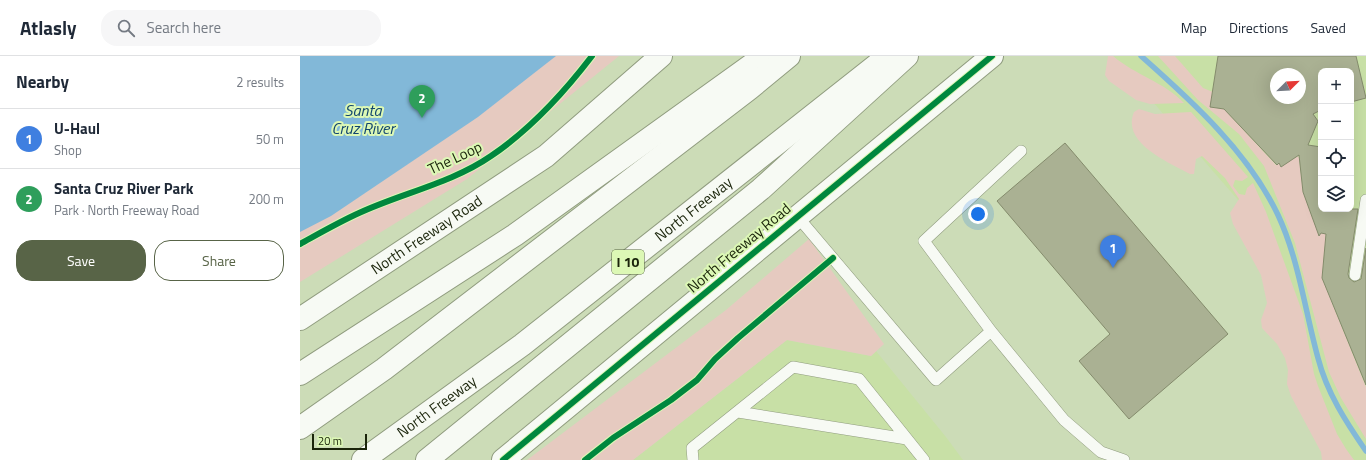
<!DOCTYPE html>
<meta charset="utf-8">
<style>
body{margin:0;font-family:"Titillium Web",sans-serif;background:#f6f6f7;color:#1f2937}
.controls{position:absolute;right:12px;top:12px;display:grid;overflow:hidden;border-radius:8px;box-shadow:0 4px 16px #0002}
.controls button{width:36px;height:36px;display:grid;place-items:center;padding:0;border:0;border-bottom:1px solid #e0e1e3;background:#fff;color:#1f2937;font:20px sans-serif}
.compass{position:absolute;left:970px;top:12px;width:36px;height:36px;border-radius:50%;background:#fff;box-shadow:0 4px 16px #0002;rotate:66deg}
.scale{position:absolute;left:12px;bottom:10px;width:55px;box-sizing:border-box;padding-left:4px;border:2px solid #1a240a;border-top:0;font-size:11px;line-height:14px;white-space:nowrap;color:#1a240a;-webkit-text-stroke:3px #dcf8b5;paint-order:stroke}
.you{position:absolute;left:678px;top:158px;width:14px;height:14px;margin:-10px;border:3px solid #fff;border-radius:50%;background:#1a73e8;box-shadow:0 0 0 6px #1a73e833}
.badge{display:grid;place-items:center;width:26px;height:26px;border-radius:50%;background:#586447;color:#fff;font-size:13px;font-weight:700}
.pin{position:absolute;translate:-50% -33px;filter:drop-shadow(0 1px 2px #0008)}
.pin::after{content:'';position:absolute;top:21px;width:14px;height:12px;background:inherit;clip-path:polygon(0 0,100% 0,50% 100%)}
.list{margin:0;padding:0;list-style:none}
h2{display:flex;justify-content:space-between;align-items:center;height:52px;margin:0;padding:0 16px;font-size:17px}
h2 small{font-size:13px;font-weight:400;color:#747a83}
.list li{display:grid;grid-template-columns:26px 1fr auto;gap:12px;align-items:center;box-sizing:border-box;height:60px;padding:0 16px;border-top:1px solid #e0e1e3}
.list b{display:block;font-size:15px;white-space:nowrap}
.list p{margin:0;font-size:13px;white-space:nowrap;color:#747a83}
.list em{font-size:13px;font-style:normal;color:#747a83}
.actions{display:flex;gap:8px;padding:12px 16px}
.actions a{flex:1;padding:9px 0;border:1px solid #586447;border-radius:16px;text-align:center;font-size:14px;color:#586447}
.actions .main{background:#586447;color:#fff}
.icon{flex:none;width:22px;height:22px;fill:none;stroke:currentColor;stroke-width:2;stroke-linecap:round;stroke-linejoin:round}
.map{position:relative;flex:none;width:1066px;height:404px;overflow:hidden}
header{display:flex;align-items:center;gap:24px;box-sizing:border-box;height:56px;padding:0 20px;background:#fff;border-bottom:1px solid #e0e1e3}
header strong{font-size:19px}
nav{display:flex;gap:22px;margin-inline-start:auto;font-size:14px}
.search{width:280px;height:36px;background:#f6f6f7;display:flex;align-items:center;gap:10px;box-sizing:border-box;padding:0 14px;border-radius:16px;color:#747a83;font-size:15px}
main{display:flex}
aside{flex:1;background:#fff}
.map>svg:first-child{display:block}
.built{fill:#c8e0a6;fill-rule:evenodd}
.green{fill:#e6cac0}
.water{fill:#82b8d8}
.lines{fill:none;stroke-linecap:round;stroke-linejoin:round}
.stream{stroke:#82b8d8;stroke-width:5.5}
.building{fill:#aab193;stroke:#848b6c;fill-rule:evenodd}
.lane-casing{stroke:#909c7f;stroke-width:12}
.primary-casing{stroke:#909c7f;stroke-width:24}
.highway-casing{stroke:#909c7f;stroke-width:24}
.lane{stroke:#f7faf4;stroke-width:11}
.primary{stroke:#f7faf4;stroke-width:22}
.highway{stroke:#f7faf4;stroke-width:22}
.cycleway-casing{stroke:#dcf8b5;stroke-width:8}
.cycleway{stroke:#00873e;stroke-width:6}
.labels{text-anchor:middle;stroke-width:4;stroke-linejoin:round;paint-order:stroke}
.shield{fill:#dcf8b5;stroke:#54643d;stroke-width:1}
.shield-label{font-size:14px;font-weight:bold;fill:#1a240a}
.street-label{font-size:15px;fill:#1a240a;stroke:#dcf8b5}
.water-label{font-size:16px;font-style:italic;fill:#10446d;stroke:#dcf8b5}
</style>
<header>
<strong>Atlasly</strong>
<div class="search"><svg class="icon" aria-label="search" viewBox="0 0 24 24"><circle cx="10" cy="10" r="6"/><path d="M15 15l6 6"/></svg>Search here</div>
<nav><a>Map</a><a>Directions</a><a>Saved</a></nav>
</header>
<main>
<aside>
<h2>Nearby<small>2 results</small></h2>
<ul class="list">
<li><span class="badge" style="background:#3f7fe0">1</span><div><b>U-Haul</b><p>Shop</p></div><em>50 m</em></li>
<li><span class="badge" style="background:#2e9e5b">2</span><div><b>Santa Cruz River Park</b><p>Park · North Freeway Road</p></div><em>200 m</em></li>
</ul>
<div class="actions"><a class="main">Save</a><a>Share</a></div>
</aside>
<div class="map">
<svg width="1066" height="404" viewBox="0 0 1066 404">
<rect width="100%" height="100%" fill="#ccdcb7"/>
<!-- built -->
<path class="built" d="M813,0H1066V404H1041L951,159ZM1021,15H1051V153H1021ZM976,18H1000V42H976Z
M487,284L571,300L576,295L646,381L663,404H333Z"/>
<!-- green -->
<path class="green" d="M0,0H319L167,123L0,226Z
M808,0H813C835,19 864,26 884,47L850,48L836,44L809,25L805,19Z
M858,0H875L903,32L913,36L911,51L924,53L976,109L998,100L999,102L1003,136L1018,176L1026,178L1022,222L1066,331V383L1041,342L1029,316L995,187L964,110L939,78L898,44Z
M839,53L855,58L891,56L948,121L942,125L935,124L933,130L939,138L945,139L947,132L953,127L966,156L1003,258L1014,318L1018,330L1037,378L1046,393L1054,404H1022L1021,396L991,340L987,328L988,314L985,302L977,288L962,272L961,264L967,247L961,219L933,168L930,157L939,143L925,122L902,100L896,103L894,118H890C868,106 821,87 834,56Z
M509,183L584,288L571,300L487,284L333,404H227L426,254Z"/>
<!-- water -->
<path class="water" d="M0,0H256L178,61L31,160L0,176Z"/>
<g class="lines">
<!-- stream -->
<path class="stream" d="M841,0C893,46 948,96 978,159C999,204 1005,255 1018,302C1027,337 1046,366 1066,395"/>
</g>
<!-- building -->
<path class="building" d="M918,0H1056L1066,42L1051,46V15H1021V54L1013,58L1018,65L1008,89L1021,91V153H1058L1048,218L1049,222L1054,226L1061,223L1066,192V329L1022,222L1026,178L1021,177L1019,180L1003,136L999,99L981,111L979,107L977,109L924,53L910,51ZM976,18H1000V42H976Z
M765,87L928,278L829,363L779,305L810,278L697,145Z"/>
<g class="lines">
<defs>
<path id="lane" d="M497,160L636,324L691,275L764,364L801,396L824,404
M1055,219L1066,144
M691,275L624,185L721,95
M438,356L607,383
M393,404L392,392L493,311L559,323L624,404"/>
<g id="primary">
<path id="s1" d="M0,263L246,100L361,0"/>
<path d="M203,404L692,0"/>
</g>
<g id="highway">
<path d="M0,318L215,179L464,0"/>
<path d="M0,372L84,313L449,33L489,0"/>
<path id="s2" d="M63,404L222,289L588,0"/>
<path d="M127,404L461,133L607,0"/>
</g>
</defs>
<!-- lane casing -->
<use href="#lane" class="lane-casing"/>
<!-- primary casing -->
<use href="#primary" class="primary-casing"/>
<!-- highway casing -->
<use href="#highway" class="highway-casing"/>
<!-- lane -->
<use href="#lane" class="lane"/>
<!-- primary -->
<use href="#primary" class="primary"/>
<!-- highway -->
<use href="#highway" class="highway"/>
<defs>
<path id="cycleway" d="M0,188C20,177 39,166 59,157C102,137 152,127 191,100C231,73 263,38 292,0
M203,404L692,0
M285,404L313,382L371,344L397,324L415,303L438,282L533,202"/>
</defs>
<!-- cycleway casing -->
<use href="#cycleway" class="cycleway-casing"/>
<!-- cycleway -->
<use href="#cycleway" class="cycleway"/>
</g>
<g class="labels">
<!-- shield labels -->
<rect class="shield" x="312" y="194" width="32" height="24" rx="3"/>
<g class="shield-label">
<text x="328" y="211">I 10</text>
</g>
<!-- street labels -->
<g class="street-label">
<text transform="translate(155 102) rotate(-25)" y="5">The Loop</text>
<text dy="5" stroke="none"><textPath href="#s2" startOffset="415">North Freeway</textPath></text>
<text dy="5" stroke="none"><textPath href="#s1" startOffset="152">North Freeway Road</textPath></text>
<text transform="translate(439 192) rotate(-40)" y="5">North Freeway Road</text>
<text dy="5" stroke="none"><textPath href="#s2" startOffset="91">North Freeway</textPath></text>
</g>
<!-- water labels -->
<g class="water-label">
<text x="63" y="60">Santa<tspan x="63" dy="18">Cruz River</tspan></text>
</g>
</g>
</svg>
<div class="controls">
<button>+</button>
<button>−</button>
<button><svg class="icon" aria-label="locate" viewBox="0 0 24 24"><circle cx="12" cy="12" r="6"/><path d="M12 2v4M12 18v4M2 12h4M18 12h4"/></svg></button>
<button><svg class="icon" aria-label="layers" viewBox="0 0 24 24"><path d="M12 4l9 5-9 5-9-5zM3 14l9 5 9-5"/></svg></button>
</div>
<svg class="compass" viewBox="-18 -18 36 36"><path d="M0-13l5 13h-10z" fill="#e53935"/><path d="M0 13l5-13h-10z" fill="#747a83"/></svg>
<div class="scale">20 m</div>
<div class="you"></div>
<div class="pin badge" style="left:813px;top:212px;background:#3f7fe0">1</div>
<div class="pin badge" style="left:122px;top:62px;background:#2e9e5b">2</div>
</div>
</main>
